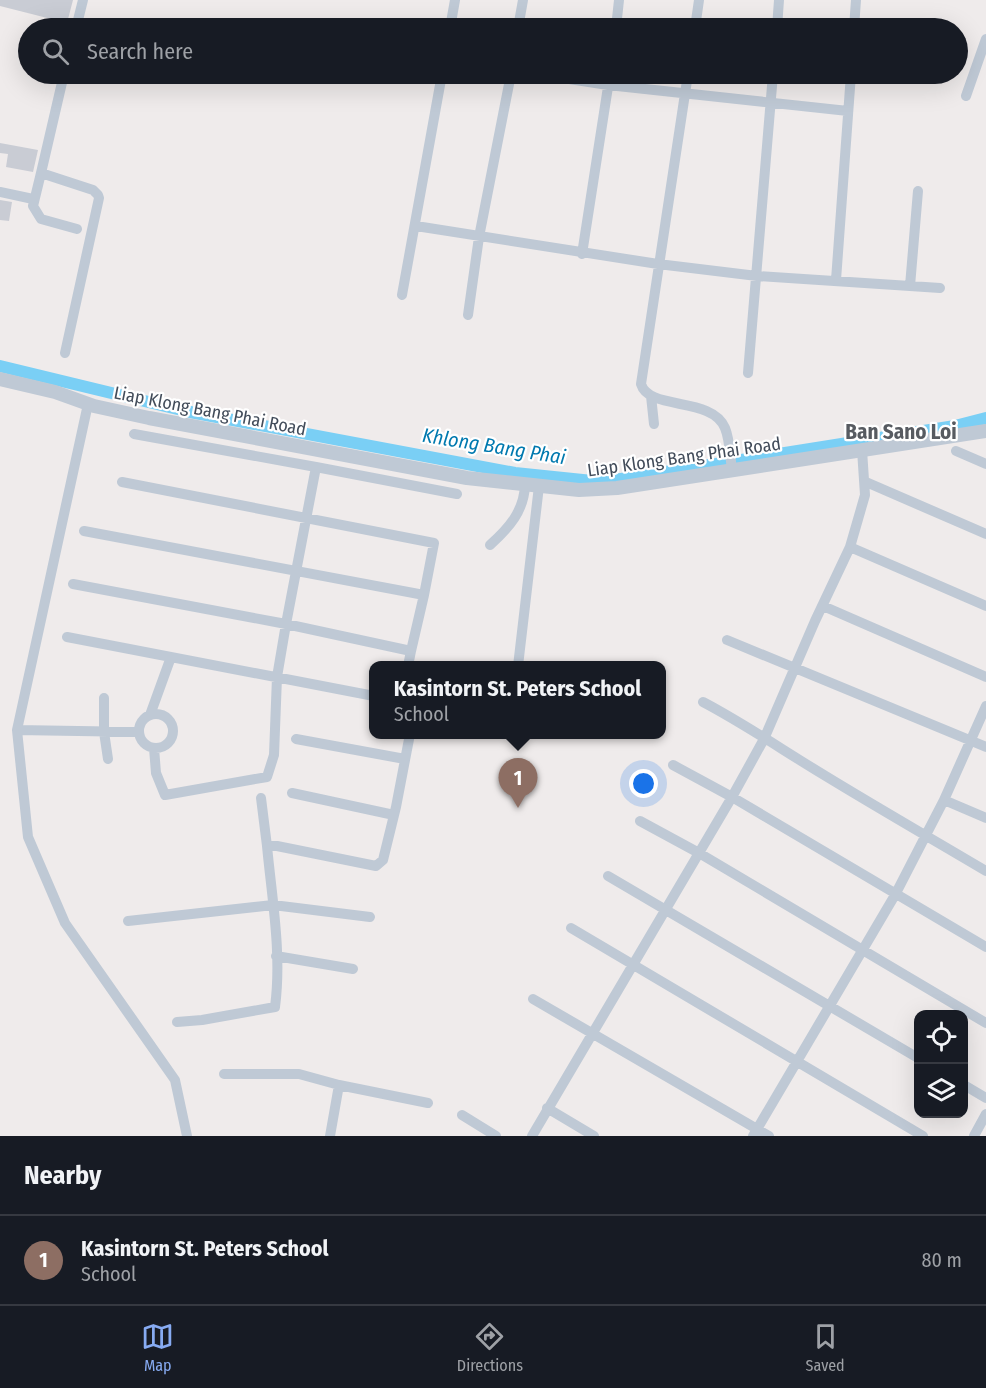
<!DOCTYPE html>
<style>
body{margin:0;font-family:"Fira Sans Condensed",sans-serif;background:#20242c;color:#f1f3f6}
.controls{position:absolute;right:18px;bottom:18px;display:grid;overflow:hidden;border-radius:12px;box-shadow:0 6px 24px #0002}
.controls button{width:54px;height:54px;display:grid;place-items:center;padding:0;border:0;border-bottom:2px solid #363941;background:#171b24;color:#f1f3f6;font:30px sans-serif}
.you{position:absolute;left:644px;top:784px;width:21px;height:21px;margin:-15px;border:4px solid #fff;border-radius:50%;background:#1a73e8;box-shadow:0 0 0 9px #1a73e833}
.badge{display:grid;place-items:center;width:39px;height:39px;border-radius:50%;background:#87abf2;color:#fff;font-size:20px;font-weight:700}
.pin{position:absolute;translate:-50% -50px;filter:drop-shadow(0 2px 3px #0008)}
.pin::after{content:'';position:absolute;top:32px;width:21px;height:18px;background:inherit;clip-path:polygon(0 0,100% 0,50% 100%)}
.popup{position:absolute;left:369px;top:661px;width:297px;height:78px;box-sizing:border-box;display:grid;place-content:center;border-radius:12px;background:#171b24;filter:drop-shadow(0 2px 4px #0005);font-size:20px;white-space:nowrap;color:#9ea1a6}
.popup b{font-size:22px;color:#f1f3f6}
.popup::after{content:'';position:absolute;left:50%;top:100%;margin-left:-12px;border:12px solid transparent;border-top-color:#171b24}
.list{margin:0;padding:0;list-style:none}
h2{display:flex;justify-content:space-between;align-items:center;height:78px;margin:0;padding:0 24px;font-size:26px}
h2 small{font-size:20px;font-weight:400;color:#9ea1a6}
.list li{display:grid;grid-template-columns:39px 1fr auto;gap:18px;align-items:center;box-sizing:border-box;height:90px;padding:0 24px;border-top:2px solid #363941}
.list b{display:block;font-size:22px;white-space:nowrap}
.list p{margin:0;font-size:20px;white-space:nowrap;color:#9ea1a6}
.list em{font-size:20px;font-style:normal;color:#9ea1a6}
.icon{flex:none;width:33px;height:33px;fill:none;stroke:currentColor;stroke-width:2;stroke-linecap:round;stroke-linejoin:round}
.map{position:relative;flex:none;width:986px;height:1136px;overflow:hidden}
.search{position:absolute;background:#171b24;box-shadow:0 6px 24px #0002;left:18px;right:18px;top:18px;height:66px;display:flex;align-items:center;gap:15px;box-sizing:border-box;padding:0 21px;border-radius:33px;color:#9ea1a6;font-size:22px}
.sheet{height:168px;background:#171b24}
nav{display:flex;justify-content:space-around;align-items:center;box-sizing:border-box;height:84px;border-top:2px solid #363941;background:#171b24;font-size:16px;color:#9ea1a6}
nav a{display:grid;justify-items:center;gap:3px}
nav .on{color:#87abf2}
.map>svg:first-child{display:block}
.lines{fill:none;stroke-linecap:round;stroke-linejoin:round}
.canal{stroke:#7acff5;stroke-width:12}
.building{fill:#c9ccd4}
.minor{stroke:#bfc9d5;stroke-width:10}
.tertiary{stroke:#bfc9d5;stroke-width:14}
.labels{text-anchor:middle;stroke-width:4.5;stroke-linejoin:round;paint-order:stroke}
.street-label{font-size:18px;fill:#424c5a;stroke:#fff}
.water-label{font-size:20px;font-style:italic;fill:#0079af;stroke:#fff}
.quarter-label{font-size:21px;font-weight:bold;fill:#575b61;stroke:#fff}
</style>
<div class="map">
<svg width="986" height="1136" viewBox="0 0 986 1136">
<rect width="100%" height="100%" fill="#efebeb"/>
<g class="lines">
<!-- canal -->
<path class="canal" d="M0,366L190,412L515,473L602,482L955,426L986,418"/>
</g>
<!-- building -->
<path class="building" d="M0,0H73L67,23L0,6Z
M0,143L38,150L33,172L6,167L8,154L0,153Z
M0,200L12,202L9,221L0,220Z"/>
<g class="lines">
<!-- minor -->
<path class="minor" d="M76,28L83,0
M450,28L455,0
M518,28L523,0
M616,28L619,0
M695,28L699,0
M777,28L779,0
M854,28L856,0
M64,74L41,173L93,190L98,195L99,198L65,353
M537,74L608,85L848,111
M688,74L641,384C649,411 712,396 725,428C730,440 730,456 732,470
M966,96L986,39
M41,173L33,206L41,219L77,229
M0,192L33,199
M416,226L658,264L757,276L910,286L918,191
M582,254L610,74
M836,280L851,74
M910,286L940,288
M402,295L442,74
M468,315L479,237L511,74
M748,373L773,74
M651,396L654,424
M88,404L17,730L28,837L65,923L175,1080L187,1136
M134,434L316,467L286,624L277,677L274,755L267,777L165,795L156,773L154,748
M956,451L986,464
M316,467L457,494
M866,482L986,534
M84,531L424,595L434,543L122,482
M490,545C509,528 524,511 525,485
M850,547L986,606
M73,584L286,624L411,651L424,595
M823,606L986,677
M67,637L374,696
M727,640L986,747
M408,666L411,651
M518,666L539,486
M104,698V732L108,759
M703,702C745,724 784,751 824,775C878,808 932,839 986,871
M139 731a17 17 0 1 1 34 0a17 17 0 1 1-34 0Z
M150,715L171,657
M17,730L139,732
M296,739L405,759
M673,765L732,797L986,947
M292,793L394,815
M261,798L267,846H277L376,866L383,860L396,807L410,734
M944,800L986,818
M640,821L699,853L986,1023
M608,876L918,1058
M128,921L273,905L370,917
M571,928L923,1136
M276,956L353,969
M533,999L769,1136
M177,1022L202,1020L275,1007C282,954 272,899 267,846
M224,1074H299L339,1085L330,1136
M339,1085L428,1103
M964,1085L986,1098
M547,1108L594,1136
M462,1115L496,1136
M532,1136L732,797L764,739L815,621L850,547L865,495L862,450
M753,1136L895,895L944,800L986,706
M974,1136L986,1114"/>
<!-- tertiary -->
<path class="tertiary" d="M0,379L55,392L94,406L149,418L467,478L579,490L617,488L986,431"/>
</g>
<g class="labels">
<!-- street labels -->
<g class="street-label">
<text transform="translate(210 411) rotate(11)" y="6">Liap Klong Bang Phai Road</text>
<text transform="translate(684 457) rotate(-8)" y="6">Liap Klong Bang Phai Road</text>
</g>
<!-- water labels -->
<g class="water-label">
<text transform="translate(494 446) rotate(9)" y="7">Khlong Bang Phai</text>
</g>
<!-- quarter labels -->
<g class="quarter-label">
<text x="901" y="439">Ban Sano Loi</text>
</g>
</g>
</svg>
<div class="controls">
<button><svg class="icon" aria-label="locate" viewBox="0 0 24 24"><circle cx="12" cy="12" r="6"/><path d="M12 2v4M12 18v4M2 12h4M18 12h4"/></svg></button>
<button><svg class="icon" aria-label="layers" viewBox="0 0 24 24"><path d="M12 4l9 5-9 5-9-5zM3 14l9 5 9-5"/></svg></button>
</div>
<div class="you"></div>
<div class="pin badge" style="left:518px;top:808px;background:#8d6e63">1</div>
<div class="popup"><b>Kasintorn St. Peters School</b>School</div>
<div class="search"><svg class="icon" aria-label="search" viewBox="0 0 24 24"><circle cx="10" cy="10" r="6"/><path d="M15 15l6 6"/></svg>Search here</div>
</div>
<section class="sheet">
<h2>Nearby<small></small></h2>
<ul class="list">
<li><span class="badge" style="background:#8d6e63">1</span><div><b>Kasintorn St. Peters School</b><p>School</p></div><em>80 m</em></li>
</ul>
</section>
<nav>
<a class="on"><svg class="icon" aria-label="map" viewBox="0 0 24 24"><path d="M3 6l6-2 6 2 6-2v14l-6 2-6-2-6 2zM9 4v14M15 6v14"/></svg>Map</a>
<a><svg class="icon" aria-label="directions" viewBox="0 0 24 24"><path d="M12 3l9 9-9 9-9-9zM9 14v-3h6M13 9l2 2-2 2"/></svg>Directions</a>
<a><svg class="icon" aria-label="saved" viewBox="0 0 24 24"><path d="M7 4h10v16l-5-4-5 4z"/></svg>Saved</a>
</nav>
